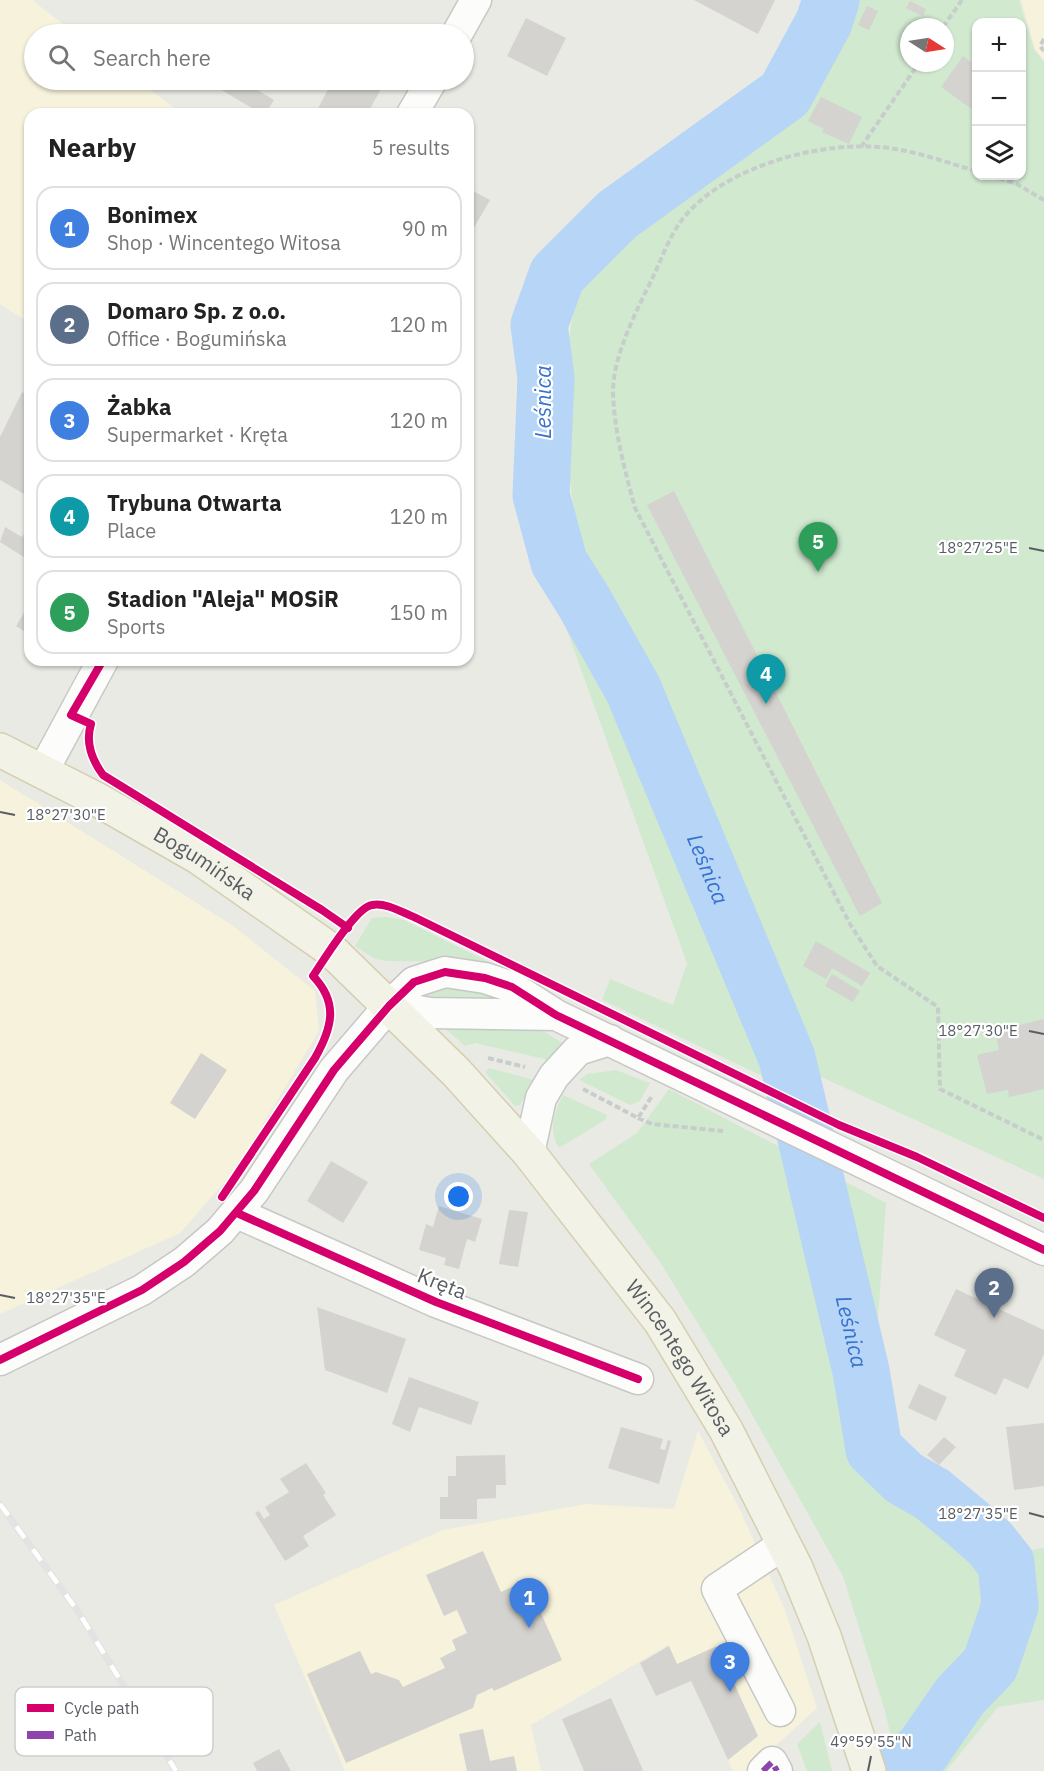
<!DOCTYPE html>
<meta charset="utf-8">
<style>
body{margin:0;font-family:"IBM Plex Sans",sans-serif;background:#f6f6f6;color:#222}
.controls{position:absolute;right:18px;top:18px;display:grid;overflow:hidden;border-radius:12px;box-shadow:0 2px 4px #0004}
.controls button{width:54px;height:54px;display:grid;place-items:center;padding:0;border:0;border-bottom:2px solid #e0e0e0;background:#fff;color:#222;font:30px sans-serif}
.compass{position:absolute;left:900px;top:18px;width:54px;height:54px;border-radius:50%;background:#fff;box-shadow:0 2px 4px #0004;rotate:102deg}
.you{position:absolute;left:459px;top:1197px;width:21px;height:21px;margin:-15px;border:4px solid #fff;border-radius:50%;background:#1a73e8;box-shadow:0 0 0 9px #1a73e833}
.badge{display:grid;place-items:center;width:39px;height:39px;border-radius:50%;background:#0b8043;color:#fff;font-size:20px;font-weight:700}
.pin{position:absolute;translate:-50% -50px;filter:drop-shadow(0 2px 3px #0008)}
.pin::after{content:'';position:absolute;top:32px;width:21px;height:18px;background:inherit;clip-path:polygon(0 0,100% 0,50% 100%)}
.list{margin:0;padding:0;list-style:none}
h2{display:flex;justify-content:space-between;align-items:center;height:78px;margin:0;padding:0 24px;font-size:26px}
h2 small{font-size:20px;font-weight:400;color:#767676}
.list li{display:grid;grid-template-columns:39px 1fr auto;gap:18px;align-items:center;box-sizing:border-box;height:84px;margin:0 12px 12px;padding:0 12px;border:2px solid #e0e0e0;border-radius:18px}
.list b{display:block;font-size:22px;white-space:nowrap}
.list p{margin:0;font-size:20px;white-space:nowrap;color:#767676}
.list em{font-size:20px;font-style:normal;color:#767676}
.icon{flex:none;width:33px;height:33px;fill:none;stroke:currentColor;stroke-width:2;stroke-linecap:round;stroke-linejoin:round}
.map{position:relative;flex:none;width:1044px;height:1771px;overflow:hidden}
.search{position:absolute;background:#fff;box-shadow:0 2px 4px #0004;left:24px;top:24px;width:450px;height:66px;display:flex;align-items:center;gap:15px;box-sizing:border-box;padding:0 21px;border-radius:33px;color:#767676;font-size:22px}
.panel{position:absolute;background:#fff;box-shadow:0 2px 4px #0004;left:24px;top:108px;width:450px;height:558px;border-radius:18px}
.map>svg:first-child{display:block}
.commercial{fill:#f6f2dc}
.green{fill:#d0e9cf;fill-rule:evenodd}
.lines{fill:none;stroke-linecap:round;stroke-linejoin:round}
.river{stroke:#b6d5f7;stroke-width:57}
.building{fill:#d4d3cf}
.minor-casing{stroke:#c7c8c6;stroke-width:33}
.major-casing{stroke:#d5ceaf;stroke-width:36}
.path{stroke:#c6cdca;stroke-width:4;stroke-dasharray:6 3;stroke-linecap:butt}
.minor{stroke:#fcfcfb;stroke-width:30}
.major{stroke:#f2f2e7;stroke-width:33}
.rail-casing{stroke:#e2e3e2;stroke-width:7}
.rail{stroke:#fff;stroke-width:4.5;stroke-dasharray:14;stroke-linecap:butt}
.quiet{stroke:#8e44ad;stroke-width:6;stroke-dasharray:12 6;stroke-linecap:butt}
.cycleway-casing{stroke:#fff;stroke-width:11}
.cycleway{stroke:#d6006c;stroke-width:8}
.ticks{fill:none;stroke:#595d63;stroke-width:2}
.labels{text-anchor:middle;stroke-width:4.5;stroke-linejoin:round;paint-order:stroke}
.street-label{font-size:21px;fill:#595d63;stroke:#fff}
.water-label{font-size:22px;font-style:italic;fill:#3772ce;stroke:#fff}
.key{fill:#fff;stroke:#cdced0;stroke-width:1.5}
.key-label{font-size:16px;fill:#595d63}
.ticks-label{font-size:15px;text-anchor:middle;fill:#595d63;stroke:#fff;stroke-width:4.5;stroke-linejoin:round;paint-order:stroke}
</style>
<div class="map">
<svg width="1044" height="1771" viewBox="0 0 1044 1771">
<rect width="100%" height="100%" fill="#eaeae4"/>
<!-- commercial -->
<path class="commercial" d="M0,0H32L76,34H34V80H137L183,114H30V323L0,304Z
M1021,0H1044V60L1035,49Z
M0,780L232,925L315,991L319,1031L236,1169L180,1233L0,1314Z
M698,1431L739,1508L785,1610L817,1708L748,1771H733L682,1662L677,1664L668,1645L531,1725L541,1771H345L274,1605L443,1530L586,1504L674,1509Z"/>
<!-- green -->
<path class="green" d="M853,0H1019L1034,49L1044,62V1179L806,1070L687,782L606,613L577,531L564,442L562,385L577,287L624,232L704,174L788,123L842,40L838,44ZM976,22H1022V176H976ZM909,27H945V63H909Z
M549,328L575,548L660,736L809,1098L602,1000L610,979L673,1005L687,963L565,625L531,503L526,347Z
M386,917L404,920L503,969L463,962L387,961L375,959L355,946L372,918Z
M460,986L504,997L435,1000L424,996L435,989Z
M505,1022L545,1032L564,1044L549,1060L475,1043L465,1046L447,1030L457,1023Z
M489,1068L534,1080L520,1105L515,1106L485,1072Z
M616,1070L650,1083L640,1101L630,1105L579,1080L587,1074Z
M669,1089L886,1203L877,1333L885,1445L1022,1551L1044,1548V1700L998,1707L946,1771H899L885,1711L843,1576L735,1384L660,1262L589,1164L637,1133Z
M563,1095L607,1115L605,1120L559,1148C548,1130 554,1113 563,1095Z
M820,1722L832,1771H807L797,1744Z"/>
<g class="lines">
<!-- river -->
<path class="river" id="s1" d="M831,0L824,22L785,94L617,215L557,275L539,325L546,378L541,495L559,562L584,602L633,689L787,1058L861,1371L874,1449L904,1478L932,1494L966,1522L990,1543L1006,1563L1010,1606L990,1665L960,1696L922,1751L894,1771"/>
</g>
<!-- building -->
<path class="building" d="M694,0H775L758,34Z
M910,1L926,9L923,16L906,8Z
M867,6L878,11L869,30L858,25Z
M526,18L566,38L547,76L507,56Z
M963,56L976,66V112L941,87Z
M205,80H241L274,100L265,114H262Z
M333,80H368L382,87L370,109L373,114H315Z
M821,97L862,117L849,144L822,132L824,129L808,121Z
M468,188L490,200L468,238Z
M22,392L30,396V484L24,494L0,480V437Z
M674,491L882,903L860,916L647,505Z
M5,527L22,537L24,534L30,537V561L0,542Z
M30,603V635L16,626Z
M816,941L870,973L862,986L832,968L826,979L803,966Z
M832,974L860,991L853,1002L825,986Z
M1044,1019V1089L1009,1097L1008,1090L987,1094L977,1055L999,1050L995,1031Z
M201,1053L227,1070L195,1119L170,1103Z
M331,1161L368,1182L343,1223L307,1201Z
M439,1206L482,1219L475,1242L467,1239L459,1269L444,1265L446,1258L419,1250L426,1224L433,1227Z
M509,1210L528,1212L518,1267L499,1264Z
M956,1289L1044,1330V1354L1028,1389L1004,1378L996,1395L954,1376L966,1350L934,1335Z
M317,1307L406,1339L387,1393L325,1370Z
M409,1377L479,1402L471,1425L419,1407L410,1432L392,1424Z
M919,1384L947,1397L936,1421L908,1408Z
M1044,1423V1486L1014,1490L1006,1427Z
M621,1427L663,1439L660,1449L665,1450L668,1440L671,1441L659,1484L608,1468Z
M944,1437L956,1447L939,1465L927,1455Z
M505,1455L506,1485H496V1498L477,1499V1519H440V1497H448V1476H456V1456Z
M306,1463L326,1493L323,1495L336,1515L303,1536L309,1546L285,1561L255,1513L259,1511L264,1519L270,1515L265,1507L289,1492L280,1479Z
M483,1551L501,1592L526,1580L562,1660L494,1691L492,1688L477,1695L473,1708L346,1763L307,1674L360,1651L371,1674L376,1672L399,1680L403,1687L445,1668L440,1658L456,1650L452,1640L467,1633L457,1610L444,1616L426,1575Z
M669,1646L677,1664L717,1646L758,1736L728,1760L691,1681L656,1696L640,1663Z
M611,1698L643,1770L641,1771H584L562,1719Z
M483,1729L490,1761L514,1756L517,1771H467L459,1734Z
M279,1749L291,1771H257L253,1763Z"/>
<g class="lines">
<defs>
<path id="minor" d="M457,34L476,0
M412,114L432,80
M43,771L103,660
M389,1006L430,1013L556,1015
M529,1153L541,1098L554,1076L578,1050L610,1040
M237,1213L436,1302L638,1379
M0,1360L142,1290L184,1262L220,1231L254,1191L334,1070L389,1006L414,982L445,972L485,978L512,987L556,1015L1044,1250
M780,1711L717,1589L784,1544
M763,1771L772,1762L777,1771"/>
<g id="major">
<path id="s2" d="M0,750L100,801L198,857L331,950L456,1072L529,1153L660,1321L726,1430L796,1568L824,1636L869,1771"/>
</g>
</defs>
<!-- minor casing -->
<use href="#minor" class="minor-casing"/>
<!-- major casing -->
<use href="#major" class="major-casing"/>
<!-- path -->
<path class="path" d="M943,27L962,0
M1044,39L1040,46L1044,51
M861,147L919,63
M976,171C948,163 919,152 889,148C823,139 718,167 679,224C668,240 661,260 653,277C637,310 613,355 613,392C614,431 625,471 635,508L850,924L877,966L938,1007L940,1089L1044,1140
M990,176L1015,183L1044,200
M488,1058L525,1067
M583,1089L638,1118L652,1096
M638,1118L652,1124L723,1131"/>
<!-- minor -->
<use href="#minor" class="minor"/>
<!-- major -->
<use href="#major" class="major"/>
<defs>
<path id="rail" d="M0,1504L79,1613L176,1771"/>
</defs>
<!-- rail casing -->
<use href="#rail" class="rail-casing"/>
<!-- rail -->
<use href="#rail" class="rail"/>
<!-- quiet -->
<path class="quiet" d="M763,1771L772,1762L777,1771"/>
<defs>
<path id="cycleway" d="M103,660L71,715L91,724C85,743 92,760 103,775L322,910L348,928
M222,1197L315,1058C332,1028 339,1003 313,976C323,961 356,907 372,905C386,902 403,913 416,918L839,1125L917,1157L1044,1218
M237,1213L436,1302L638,1379
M0,1360L142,1290L184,1262L220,1231L254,1191L334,1070L389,1006L414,982L445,972L485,978L512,987L556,1015L1044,1250"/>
</defs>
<!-- cycleway casing -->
<use href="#cycleway" class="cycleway-casing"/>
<!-- cycleway -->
<use href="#cycleway" class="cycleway"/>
</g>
<!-- ticks -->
<path class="ticks" d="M1029,548L1044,551M0,812L15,815M1029,1031L1044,1034M0,1295L15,1298M1029,1513L1044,1517M868,1771L871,1756"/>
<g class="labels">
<!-- street labels -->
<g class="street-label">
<text dy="7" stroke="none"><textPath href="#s2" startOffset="234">Bogumińska</textPath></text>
<text transform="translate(442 1284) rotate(22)" y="7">Kręta</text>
<text dy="7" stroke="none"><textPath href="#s2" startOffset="926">Wincentego Witosa</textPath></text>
</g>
<!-- water labels -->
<g class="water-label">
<text transform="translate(543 402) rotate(-90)" y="8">Leśnica</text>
<text dy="8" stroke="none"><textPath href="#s1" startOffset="1032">Leśnica</textPath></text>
<text dy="8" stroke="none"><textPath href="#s1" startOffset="1518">Leśnica</textPath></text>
</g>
</g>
<!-- legend -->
<rect x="15" y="1687" width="198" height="69" rx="9" class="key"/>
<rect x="27" y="1704" width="27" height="8" fill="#d6006c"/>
<rect x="27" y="1731" width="27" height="8" fill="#8e44ad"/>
<g class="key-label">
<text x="64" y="1714">Cycle path</text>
<text x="64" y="1741">Path</text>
</g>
<g class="ticks-label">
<text x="978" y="553">18°27'25"E</text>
<text x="66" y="820">18°27'30"E</text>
<text x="978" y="1036">18°27'30"E</text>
<text x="66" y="1303">18°27'35"E</text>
<text x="978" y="1519">18°27'35"E</text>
<text x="871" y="1747">49°59'55"N</text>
</g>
</svg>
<div class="controls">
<button>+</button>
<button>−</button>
<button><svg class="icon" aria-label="layers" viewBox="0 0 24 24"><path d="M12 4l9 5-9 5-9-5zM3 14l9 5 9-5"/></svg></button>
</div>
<svg class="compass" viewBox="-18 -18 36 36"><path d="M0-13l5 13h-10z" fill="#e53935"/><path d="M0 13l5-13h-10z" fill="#767676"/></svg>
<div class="you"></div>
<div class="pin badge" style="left:529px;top:1628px;background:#3f7fe0">1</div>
<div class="pin badge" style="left:994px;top:1318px;background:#5c6f8a">2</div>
<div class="pin badge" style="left:730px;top:1692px;background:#3f7fe0">3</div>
<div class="pin badge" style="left:766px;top:704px;background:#0f9aa8">4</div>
<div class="pin badge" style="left:818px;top:572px;background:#2e9e5b">5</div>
<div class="search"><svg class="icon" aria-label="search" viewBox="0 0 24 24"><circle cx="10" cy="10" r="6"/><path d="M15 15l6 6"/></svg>Search here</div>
<section class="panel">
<h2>Nearby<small>5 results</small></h2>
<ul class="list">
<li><span class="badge" style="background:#3f7fe0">1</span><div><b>Bonimex</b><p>Shop · Wincentego Witosa</p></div><em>90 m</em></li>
<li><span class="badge" style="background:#5c6f8a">2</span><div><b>Domaro Sp. z o.o.</b><p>Office · Bogumińska</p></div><em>120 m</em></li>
<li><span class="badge" style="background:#3f7fe0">3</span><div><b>Żabka</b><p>Supermarket · Kręta</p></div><em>120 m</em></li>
<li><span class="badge" style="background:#0f9aa8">4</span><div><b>Trybuna Otwarta</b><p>Place</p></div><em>120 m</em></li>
<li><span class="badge" style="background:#2e9e5b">5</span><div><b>Stadion &quot;Aleja&quot; MOSiR</b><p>Sports</p></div><em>150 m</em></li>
</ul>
</section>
</div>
